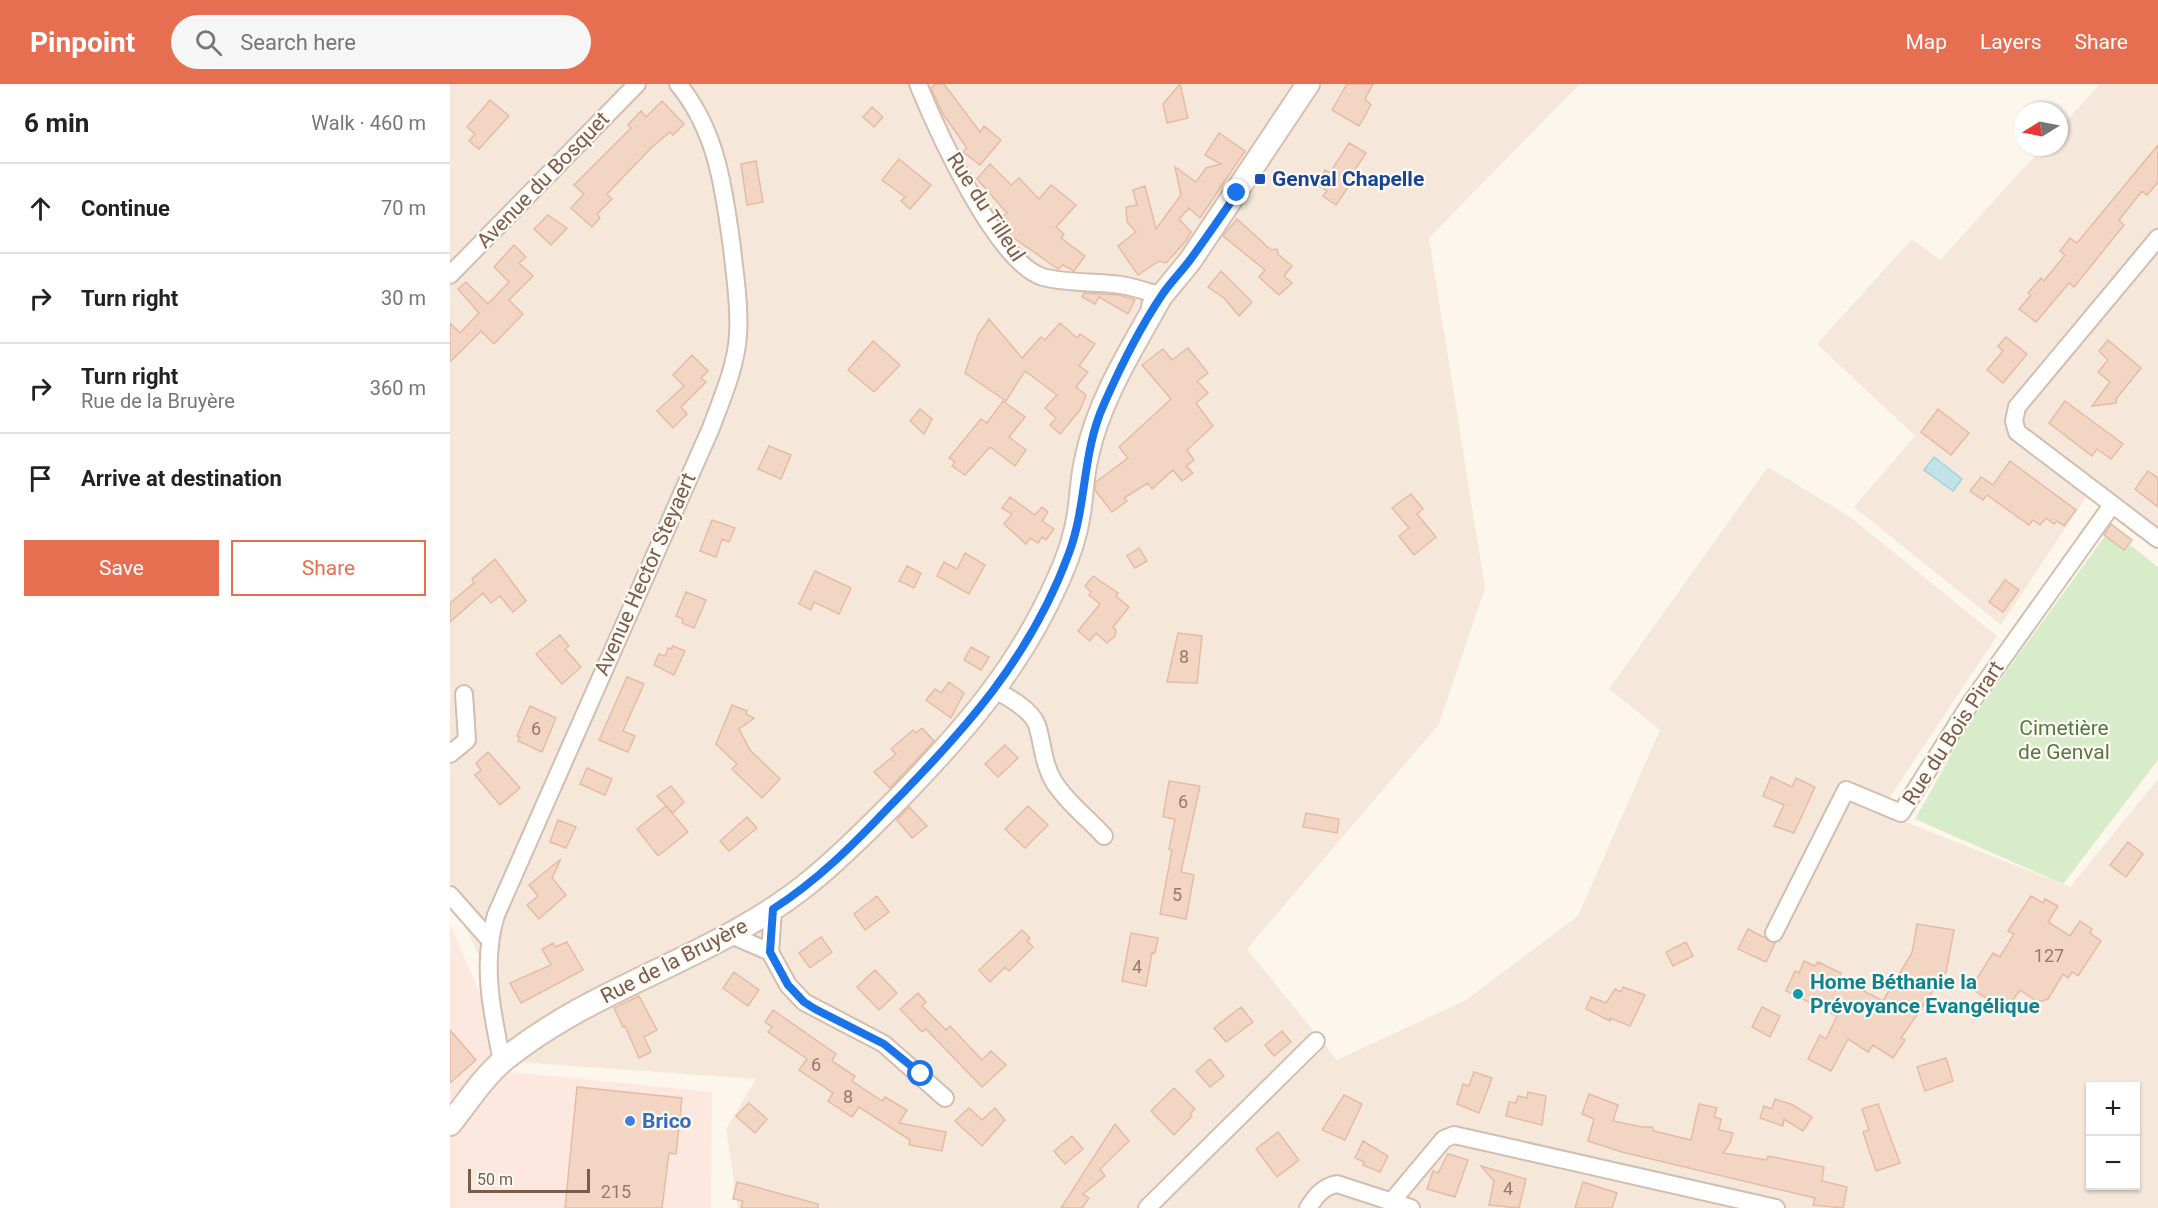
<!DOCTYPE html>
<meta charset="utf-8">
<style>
body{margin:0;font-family:Roboto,sans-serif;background:#f6f6f6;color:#222}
.controls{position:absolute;right:18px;bottom:18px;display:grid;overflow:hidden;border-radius:0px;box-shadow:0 2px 4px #0004}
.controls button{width:54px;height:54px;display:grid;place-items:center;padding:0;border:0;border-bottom:2px solid #e0e0e0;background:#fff;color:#222;font:30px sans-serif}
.compass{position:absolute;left:1564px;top:18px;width:54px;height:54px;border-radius:50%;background:#fff;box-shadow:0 2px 4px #0004;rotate:260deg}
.scale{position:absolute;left:18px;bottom:15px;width:122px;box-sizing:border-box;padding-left:6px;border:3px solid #7a5c4d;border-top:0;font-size:16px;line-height:21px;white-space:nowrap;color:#7a5c4d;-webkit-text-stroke:4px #fffaf3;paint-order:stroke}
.stop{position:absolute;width:18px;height:18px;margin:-14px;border:4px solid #1a73e8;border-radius:50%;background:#fff}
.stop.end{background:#1a73e8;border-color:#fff;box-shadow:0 2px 6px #0008}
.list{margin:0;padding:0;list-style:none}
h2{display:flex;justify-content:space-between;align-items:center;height:78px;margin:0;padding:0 24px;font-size:26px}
h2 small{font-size:20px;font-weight:400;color:#767676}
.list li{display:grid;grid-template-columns:39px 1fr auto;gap:18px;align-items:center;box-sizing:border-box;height:90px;padding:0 24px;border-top:2px solid #e0e0e0}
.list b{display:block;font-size:22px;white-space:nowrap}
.list p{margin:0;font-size:20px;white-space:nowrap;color:#767676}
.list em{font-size:20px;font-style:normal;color:#767676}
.actions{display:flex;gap:12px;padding:18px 24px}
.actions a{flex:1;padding:14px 0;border:2px solid #e76f51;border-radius:0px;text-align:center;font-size:21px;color:#e76f51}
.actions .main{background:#e76f51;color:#fff}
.icon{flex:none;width:33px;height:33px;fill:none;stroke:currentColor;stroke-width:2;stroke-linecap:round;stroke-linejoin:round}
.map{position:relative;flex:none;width:1708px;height:1124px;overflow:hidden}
header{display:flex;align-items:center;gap:36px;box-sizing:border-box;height:84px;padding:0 30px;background:#e76f51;color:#fff}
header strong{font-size:28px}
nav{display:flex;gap:33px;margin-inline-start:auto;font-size:21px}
.search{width:420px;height:54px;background:#f6f6f6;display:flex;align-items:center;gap:15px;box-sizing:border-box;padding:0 21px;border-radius:33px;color:#767676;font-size:22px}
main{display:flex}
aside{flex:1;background:#fff}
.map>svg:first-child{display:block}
.residential{fill:#f5e8da;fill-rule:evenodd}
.commercial{fill:#fde8e0}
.green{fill:#d8ecc9}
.water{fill:#bfe3e8;stroke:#a5d3da;stroke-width:1.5}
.building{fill:#f3d5c3;stroke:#e6bba3;stroke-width:1.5}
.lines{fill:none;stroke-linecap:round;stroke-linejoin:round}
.minor-casing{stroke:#d1beb0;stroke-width:20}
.secondary-casing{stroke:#d6c0b0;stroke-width:26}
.minor{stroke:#fff;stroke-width:16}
.secondary{stroke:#fff;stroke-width:22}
.route{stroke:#1a73e8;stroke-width:8}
.transit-dot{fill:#1a4fb4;stroke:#fffaf3;stroke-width:2}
.culture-dot{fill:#0f9aa8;stroke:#fffaf3;stroke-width:2}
.shop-dot{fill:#3f7fe0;stroke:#fffaf3;stroke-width:2}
.labels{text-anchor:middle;stroke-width:4.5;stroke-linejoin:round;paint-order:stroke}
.number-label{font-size:18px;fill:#987a6a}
.transit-label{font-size:21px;font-weight:bold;fill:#164399;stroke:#fffaf3;text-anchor:start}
.street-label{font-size:21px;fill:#7a5c4d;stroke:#fffaf3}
.park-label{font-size:21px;fill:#537a41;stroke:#fffaf3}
.culture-label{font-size:21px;font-weight:bold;fill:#0d838f;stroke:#fffaf3;text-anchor:start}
.shop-label{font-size:21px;font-weight:bold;fill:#366cbe;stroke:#fffaf3;text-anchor:start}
</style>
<header>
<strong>Pinpoint</strong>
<div class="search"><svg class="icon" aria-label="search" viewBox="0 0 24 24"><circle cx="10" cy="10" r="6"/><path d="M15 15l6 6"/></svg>Search here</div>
<nav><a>Map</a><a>Layers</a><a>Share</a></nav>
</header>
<main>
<aside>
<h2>6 min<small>Walk · 460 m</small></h2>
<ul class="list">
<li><svg class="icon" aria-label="ahead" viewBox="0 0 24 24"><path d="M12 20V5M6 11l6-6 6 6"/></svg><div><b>Continue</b></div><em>70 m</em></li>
<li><svg class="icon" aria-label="right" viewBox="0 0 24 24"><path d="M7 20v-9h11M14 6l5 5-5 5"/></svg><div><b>Turn right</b></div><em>30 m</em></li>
<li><svg class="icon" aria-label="right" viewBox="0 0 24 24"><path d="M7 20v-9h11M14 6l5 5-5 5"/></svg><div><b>Turn right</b><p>Rue de la Bruyère</p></div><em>360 m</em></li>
<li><svg class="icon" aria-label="arrive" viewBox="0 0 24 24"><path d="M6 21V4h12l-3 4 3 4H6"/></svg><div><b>Arrive at destination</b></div></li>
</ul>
<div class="actions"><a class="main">Save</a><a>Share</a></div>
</aside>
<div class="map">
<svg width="1708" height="1124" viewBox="0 0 1708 1124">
<rect width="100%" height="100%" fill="#fdf6ec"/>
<!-- residential -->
<path class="residential" d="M0,0H1130L979,154L1035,504L989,640L797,865L887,976L1016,916L1128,832L1210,646L1159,605L1318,383L1400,433L1547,552L1430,728L1620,803L1708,695V1124H288L276,1045L306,995L68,978L49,935L34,883L0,810ZM1640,1002H1686V1102H1640Z
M1650,0H1708V446L1646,398L1551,541L1404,423L1465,352L1367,260L1462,155L1490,176L1593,63H1609V45Z"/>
<!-- commercial -->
<path class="commercial" d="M0,841L38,927L60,988L262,1008L261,1124H0Z"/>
<!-- green -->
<path class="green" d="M1660,445L1708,483V676L1613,800L1465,735L1519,639Z"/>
<!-- water -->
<path class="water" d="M1484,373L1512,395L1503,407L1474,386Z"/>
<!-- building -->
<path class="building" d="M486,0H494L530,48L534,42L551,56L530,81L513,68L517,64L493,30L481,4Z
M730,0L738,34L717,39L713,20Z
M897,0H923L915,15L921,21L909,42L882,26Z
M40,16L59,32L29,65L19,57L25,50L17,43Z
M212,17L234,40L223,51L220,48L202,63L157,110L162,115L147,130L150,134L142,143L121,124L134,110L124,101L181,44L178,41L191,27L196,33Z
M422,23L433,33L424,43L413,33Z
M769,49L795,67L750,134L739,124L729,135L741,148L735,158L716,179L709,177L688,191L668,162L686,148L677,138L676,123L687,121L683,106L695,102L706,145L731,111L725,83L746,98L756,84L771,80L755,71Z
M899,59L916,69L902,90L905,93L886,121L873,112L877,107L866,100L875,86L880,89Z
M1708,61V98L1697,111L1692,107L1669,136L1674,141L1624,203L1619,199L1586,238L1569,225L1581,211L1578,209L1591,194L1594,197L1615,171L1610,167L1620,154L1627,159Z
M449,75L481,101L460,125L451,117L455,113L432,96Z
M306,77L313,118L297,121L291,80Z
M540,80L561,101L569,94L589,115L601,101L626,121L606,143L614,150L611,154L635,172L624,187L613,181L608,185L561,152L549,135L557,129L527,95Z
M98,131L117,144L101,161L84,145Z
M787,135L821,166L827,165L828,170L842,182L834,192L842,199L829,211L809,193L815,186L773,152Z
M64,161L76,173L69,179L83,192L59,216L73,230L44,260L31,247L0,278V239L10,249L29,229L8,205L16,198L38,220L59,198L44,183Z
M771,187L802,218L789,232L774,214L758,203Z
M634,209L669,211L685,216L678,230L649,213L645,220L632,213Z
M539,235L572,274L591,253L595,256L610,239L627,254L630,250L645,260L629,282L638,288L626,303L636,311L630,326L610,350L600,341L606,334L595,324L607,311L575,287L556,317L515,289L528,251Z
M1556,253L1577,270L1553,299L1537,286L1553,267L1548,262Z
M1658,256L1691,284L1666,315V319L1642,322L1660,298L1648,288L1658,276L1649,267Z
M423,257L450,281L424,308L398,286Z
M738,264L758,289L747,297L758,309L746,319L763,342L737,366L744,376L736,382L743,389L732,397L723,386L702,405L698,399L674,414L677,417L662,428L645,406L646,398L678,374L669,363L721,315L692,281L713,265L722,276Z
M242,271L258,287L251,294L256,298L231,323L237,330L223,344L207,327L234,302L223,291Z
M553,317L575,333L559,353L576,366L565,382L540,363L515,391L502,382L505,378L499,374L531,335L537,339Z
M1615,317L1673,360L1661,375L1647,365L1642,372L1599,339Z
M470,325L482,335L474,350L460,337Z
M1488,325L1519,349L1501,371L1471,348Z
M319,362L341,371L331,395L308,385Z
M1560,377L1626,426L1614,442L1607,437L1604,440L1596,434L1590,441L1583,436L1579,441L1537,411L1533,416L1520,407L1531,393L1543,401Z
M1698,387L1708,394V423L1685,405Z
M961,410L973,425L967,430L986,453L964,471L949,452L959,444L942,424Z
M560,413L585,431L592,423L598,428L592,437L604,445L596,456L592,453L588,459L580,454L576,460L554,440L562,430L552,424Z
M262,436L285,444L279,458L272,455L266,473L250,467Z
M1661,440L1682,456L1674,466L1654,451Z
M689,464L697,477L685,484L677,472Z
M515,469L535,481L519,510L487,492L494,478L507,485Z
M45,475L76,517L63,528L50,512L41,519L33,509L0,538V519L24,499L22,495Z
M457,482L471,489L464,504L449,497Z
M365,487L401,504L389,530L364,518L361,526L349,520Z
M643,492L668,509L666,512L679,523L663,543L666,546L665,552L657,559L646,549L640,557L628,547L650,520L639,511L641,508L635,502Z
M1555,496L1569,506L1553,528L1539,518Z
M236,508L256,516L244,544L232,539L233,535L226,532Z
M728,549L752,552L747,599L717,598Z
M110,551L119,562L115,565L131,583L112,600L86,570Z
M223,562L235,567L224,591L204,581L209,570L215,572L218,564L221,565Z
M521,563L539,573L531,586L514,576Z
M177,593L194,600L173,647L185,652L178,668L149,656Z
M499,598L514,609L501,634L476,616L485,605L491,609Z
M282,621L297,627L296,630L304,634L289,645L300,666L330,695L312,714L282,685L287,680L266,660Z
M80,622L106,634L92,668L68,657L70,653L67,652Z
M472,644L484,657L440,704L424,688L446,670L441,665L463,646L466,649Z
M555,661L568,674L548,693L535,680Z
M38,668L70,704L50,721L25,691L31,686L26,679Z
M137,684L162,695L155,711L130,700Z
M1321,693L1342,703L1346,694L1365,703L1344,749L1324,742L1334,721L1313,712Z
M719,697L750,702L731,788L744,791L736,835L710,830L722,766L719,765L725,735L713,733Z
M221,702L234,718L223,729L207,712Z
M216,722L238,748L208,772L187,745Z
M578,722L598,741L575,764L555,745Z
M459,723L477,742L462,754L447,736Z
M856,729L889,735L887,749L853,743Z
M297,733L307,744L279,767L270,757Z
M108,736L126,743L116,764L100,758Z
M1678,758L1693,770L1676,793L1660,781Z
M111,775L102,794L116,811L89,835L77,821L88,812L79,801Z
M427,812L439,828L415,846L404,830Z
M1581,812L1593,819L1595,815L1608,822L1598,838L1620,852L1630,837L1642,845L1640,849L1651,857L1628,892L1622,888L1618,894L1613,890L1598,915L1588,918L1570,906L1555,927L1521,904L1543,869L1550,873L1564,850L1558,847Z
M1467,840L1504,846L1496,888L1451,954L1455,956L1443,974L1423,961L1418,968L1398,955L1381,987L1358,975L1370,951L1376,955L1387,932L1336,907L1345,887L1349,889L1354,877L1365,882L1368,878L1391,889L1389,894L1433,917L1462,869Z
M1298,845L1325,859L1316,878L1288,865Z
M572,846L580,854L577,857L583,863L559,887L555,883L540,898L529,886Z
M681,849L708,854L705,869H702L696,902L672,897Z
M371,853L382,868L360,884L349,869Z
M117,858L133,886L71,919L60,899L101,881L92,865L103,859L105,863Z
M1236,858L1243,872L1223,882L1216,868Z
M425,886L447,909L429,926L407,903Z
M284,888L309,906L298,922L273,904Z
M1173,903L1195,911L1180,942L1160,934V937L1136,925L1141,913L1156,919L1165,905L1171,908Z
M468,909L476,918L472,922L496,946L500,942L532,976L541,967L556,981L532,1003L476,945L472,948L450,925Z
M189,912L207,946L194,953L201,968L189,974L175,942L173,943L164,924Z
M791,923L803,938L776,958L764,944Z
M1312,923L1330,932L1320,953L1302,943Z
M323,926L386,970L382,977L405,992L402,997L432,1017L435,1013L457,1026L449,1039L496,1048L492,1067L459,1061L460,1056L409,1023L402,1033L378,1017L383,1009L349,986L357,975L318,948L322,943L315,938Z
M0,946L26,976L0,999Z
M832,947L841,958L824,972L815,961Z
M1496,974L1503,997L1475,1007L1467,983Z
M760,975L774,992L760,1003L746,987Z
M1024,988L1042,994L1029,1029L1007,1020L1013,1000L1019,1002Z
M127,1003L232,1014L226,1070L219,1069L212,1124H115Z
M724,1004L745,1025L740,1030L742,1032L724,1051L701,1027Z
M1078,1008L1096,1012L1092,1041L1056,1032L1059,1018L1066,1019L1068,1012L1077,1014Z
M1139,1010L1168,1021L1163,1037L1192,1043H1202L1204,1047L1241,1056L1249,1020L1267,1024L1264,1033L1271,1035L1269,1046L1283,1049L1280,1059L1273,1069L1317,1076L1318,1072L1374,1083L1372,1097L1397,1103L1393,1124L1363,1121L1365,1114L1172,1068L1138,1057L1144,1035L1132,1030Z
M894,1011L912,1020L895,1056L872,1046Z
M1325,1015L1341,1020L1362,1033L1353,1047L1334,1035L1333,1042L1310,1034L1314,1022L1322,1025Z
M299,1019L317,1035L305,1049L286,1032Z
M1428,1020L1450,1079L1426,1087L1413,1048L1419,1046L1412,1025Z
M519,1024L532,1036L545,1024L555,1036L532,1062L505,1037Z
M665,1040L679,1057L650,1085L655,1092L633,1110L639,1114L632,1124H611Z
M828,1048L849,1076L827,1093L806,1065Z
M622,1052L633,1065L615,1080L604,1067Z
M913,1057L938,1072L930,1088L913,1081L914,1078L905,1074Z
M998,1070L1018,1076L1005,1113L977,1105L983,1087L988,1089Z
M1031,1082L1076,1095L1069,1124L1039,1121L1044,1097Z
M287,1098L368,1120V1124H291L293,1117L283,1115Z
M1133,1098L1167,1109L1162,1124H1125Z"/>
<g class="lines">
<defs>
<path id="minor" d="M468,0C486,44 547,180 593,193C618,200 646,197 671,201C685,203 698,208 711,212
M1708,154L1567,323L1564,337L1567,348L1708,455
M0,191L187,0
M545,606C558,613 582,626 587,641C593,660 593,680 604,698C618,720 638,734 654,752
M0,670L17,656L14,610
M0,811L39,855
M1324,849L1396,706L1451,729L1520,620L1662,421
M281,851L320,868L338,901L354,918L434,960L495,1014
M320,868L323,825
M52,977C42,929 31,879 46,831L261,344C272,314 286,283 288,251C290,222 285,192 282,164C274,105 267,47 228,0
M942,1117L994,1055L1004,1051L1326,1124
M697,1124L866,957
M858,1124C866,1112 872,1103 887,1100L961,1124"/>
<path id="secondary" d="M703,222L740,177L858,0
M0,1040C17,1019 34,992 55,975C148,900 269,873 361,797C392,772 420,743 448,715C515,646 570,583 609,494C618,474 626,451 629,429C632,410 632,391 637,372C649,315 683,263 711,212"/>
</defs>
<!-- minor casing -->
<use href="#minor" class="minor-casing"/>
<!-- secondary casing -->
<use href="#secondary" class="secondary-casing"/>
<!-- minor -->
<use href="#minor" class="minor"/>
<!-- secondary -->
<use href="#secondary" class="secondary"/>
</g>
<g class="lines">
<!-- route -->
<path class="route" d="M471,990L434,960L365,925L354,918L338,901L320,868L323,825C367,797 404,760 439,723C515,646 581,573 619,469C637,421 632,368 654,320C669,286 691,242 712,211C720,199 731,188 740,176C756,154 772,131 787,109"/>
</g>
<!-- markers -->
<rect class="transit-dot" x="804" y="89" width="12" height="12" rx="3"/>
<circle class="culture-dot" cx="1348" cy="910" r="6"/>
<circle class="shop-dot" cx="180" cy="1037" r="6"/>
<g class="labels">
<!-- number labels -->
<g class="number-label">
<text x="734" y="579">8</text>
<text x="86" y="651">6</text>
<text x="733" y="724">6</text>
<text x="727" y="817">5</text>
<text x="1599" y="878">127</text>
<text x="687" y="889">4</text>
<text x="366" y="987">6</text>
<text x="398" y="1019">8</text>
<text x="1058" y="1111">4</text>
<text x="166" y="1114">215</text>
</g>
<!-- transit labels -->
<g class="transit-label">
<text x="822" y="102">Genval Chapelle</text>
</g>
<!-- street labels -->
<g class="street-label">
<text transform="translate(93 96) rotate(-46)" y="7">Avenue du Bosquet</text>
<text transform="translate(536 123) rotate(57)" y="7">Rue du Tilleul</text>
<text transform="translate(195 490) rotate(-66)" y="7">Avenue Hector Steyaert</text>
<text transform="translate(1503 649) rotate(-57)" y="7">Rue du Bois Pirart</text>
<text transform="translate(224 877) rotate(-27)" y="7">Rue de la Bruyère</text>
</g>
<!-- park labels -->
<g class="park-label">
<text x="1614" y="651">Cimetière<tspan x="1614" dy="24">de Genval</tspan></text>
</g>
<!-- culture labels -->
<g class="culture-label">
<text x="1360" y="905">Home Béthanie la<tspan x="1360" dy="24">Prévoyance Evangélique</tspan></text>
</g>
<!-- shop labels -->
<g class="shop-label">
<text x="192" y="1044">Brico</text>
</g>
</g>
</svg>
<div class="controls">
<button>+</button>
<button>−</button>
</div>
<svg class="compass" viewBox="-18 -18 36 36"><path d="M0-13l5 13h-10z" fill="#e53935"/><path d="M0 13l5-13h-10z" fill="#767676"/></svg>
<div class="scale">50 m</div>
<div class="stop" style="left:471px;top:990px"></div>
<div class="stop end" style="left:787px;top:109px"></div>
</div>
</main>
